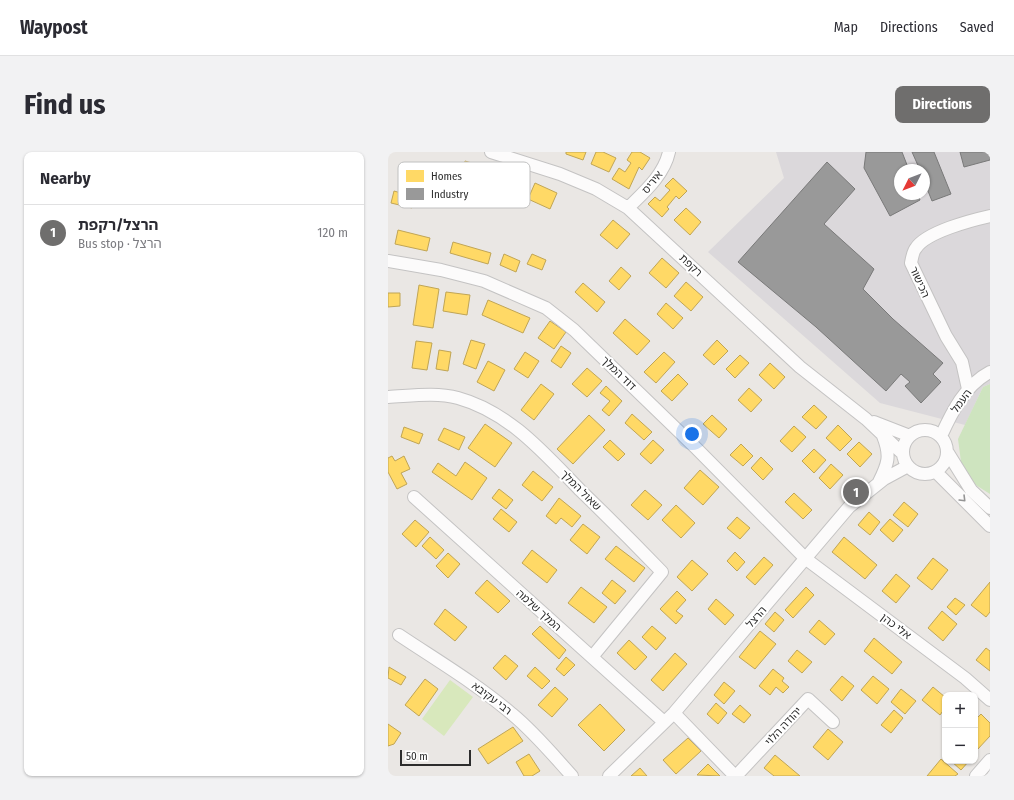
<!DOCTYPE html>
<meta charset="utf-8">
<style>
body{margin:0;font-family:"Fira Sans Condensed","Noto Sans Hebrew",sans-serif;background:#f2f2f3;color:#2b2b33}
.controls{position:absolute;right:12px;bottom:12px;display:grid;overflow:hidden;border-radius:8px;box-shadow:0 1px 3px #0004}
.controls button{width:36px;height:36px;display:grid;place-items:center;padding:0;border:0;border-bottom:1px solid #e1e1e2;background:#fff;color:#2b2b33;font:20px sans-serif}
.compass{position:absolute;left:506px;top:12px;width:36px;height:36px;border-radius:50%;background:#fff;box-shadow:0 1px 3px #0004;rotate:228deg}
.scale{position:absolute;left:12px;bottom:10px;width:71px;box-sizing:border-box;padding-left:4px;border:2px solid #2d2d2d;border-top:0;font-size:11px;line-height:14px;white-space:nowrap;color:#2d2d2d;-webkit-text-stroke:3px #fff;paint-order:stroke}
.you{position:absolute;left:304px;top:282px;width:14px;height:14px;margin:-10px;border:3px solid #fff;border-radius:50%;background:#1a73e8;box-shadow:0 0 0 6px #1a73e833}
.badge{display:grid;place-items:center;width:26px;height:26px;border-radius:50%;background:#6f6e6d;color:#fff;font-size:13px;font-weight:700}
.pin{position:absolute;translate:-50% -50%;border:2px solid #fff;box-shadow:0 1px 4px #0006}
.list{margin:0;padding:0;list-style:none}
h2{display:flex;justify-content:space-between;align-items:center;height:52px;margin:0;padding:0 16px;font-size:17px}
h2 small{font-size:13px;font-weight:400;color:#7c7c81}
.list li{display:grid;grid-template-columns:26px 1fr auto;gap:12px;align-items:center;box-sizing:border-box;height:56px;padding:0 16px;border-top:1px solid #e1e1e2}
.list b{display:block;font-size:15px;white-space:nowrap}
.list p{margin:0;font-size:13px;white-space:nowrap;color:#7c7c81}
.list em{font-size:13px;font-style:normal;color:#7c7c81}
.map{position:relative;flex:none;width:602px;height:624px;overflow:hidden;border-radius:8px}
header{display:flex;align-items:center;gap:24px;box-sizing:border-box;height:56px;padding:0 20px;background:#fff;border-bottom:1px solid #e1e1e2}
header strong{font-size:19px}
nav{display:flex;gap:22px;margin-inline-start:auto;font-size:14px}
.intro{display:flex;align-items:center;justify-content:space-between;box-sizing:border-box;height:96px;padding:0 24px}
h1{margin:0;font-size:28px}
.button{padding:10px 18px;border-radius:8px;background:#6f6e6d;color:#fff;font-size:14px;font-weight:700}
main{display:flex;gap:24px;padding:0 24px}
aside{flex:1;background:#fff;border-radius:8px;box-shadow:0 1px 3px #0004}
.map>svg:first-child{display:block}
.industrial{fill:#dbd8db;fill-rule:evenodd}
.green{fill:#cee4bf}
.pitch{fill:#d8e8bc}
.homes{fill:#ffd966;stroke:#c0a555}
.industry{fill:#999;stroke:#797979}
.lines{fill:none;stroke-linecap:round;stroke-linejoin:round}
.minor-casing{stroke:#c4c3c3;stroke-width:14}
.minor{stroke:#fcfbfb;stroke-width:12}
.oneway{stroke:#949494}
.labels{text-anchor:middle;stroke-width:4;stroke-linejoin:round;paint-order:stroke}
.street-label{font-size:11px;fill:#2d2d2d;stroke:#fff}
.key{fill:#fff;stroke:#c0c0c0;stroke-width:1}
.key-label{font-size:11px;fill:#2d2d2d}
</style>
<header>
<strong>Waypost</strong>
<nav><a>Map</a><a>Directions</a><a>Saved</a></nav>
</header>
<div class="intro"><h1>Find us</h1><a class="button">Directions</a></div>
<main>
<aside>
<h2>Nearby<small></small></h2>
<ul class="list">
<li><span class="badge">1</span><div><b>הרצל/רקפת</b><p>Bus stop · הרצל</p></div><em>120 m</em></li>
</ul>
</aside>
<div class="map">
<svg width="602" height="624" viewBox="0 0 602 624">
<rect width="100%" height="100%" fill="#eae7e4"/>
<!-- industrial -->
<path class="industrial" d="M388,0H602V232L595,235L577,273L492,251L320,100L396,26ZM512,18H536V42H512Z"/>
<!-- green -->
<path class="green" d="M602,232V342L575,325L570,287L595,235Z"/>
<!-- pitch -->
<path class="pitch" d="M62,528L85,545L56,584L34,567Z"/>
<!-- homes -->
<path class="homes" d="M178,0H198L195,8L178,2Z
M208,0H215L228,6L221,20L203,12Z
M244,0H252L262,6L254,18L251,15L241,37L224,27L231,16L237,20L243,11L239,8Z
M77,9L101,16L96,31L73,24Z
M285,26L299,39L291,47L288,44L279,55L281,57L274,65L260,52L267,45L272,49L282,38L277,34Z
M147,31L169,41L162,57L140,47Z
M6,39L27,45L24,56L3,51Z
M298,56L313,70L302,83L286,68Z
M225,68L242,82L229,97L212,83Z
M10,78L42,86L39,99L7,92Z
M65,90L103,101L100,112L62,101Z
M116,102L132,109L128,120L112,113Z
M144,102L158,108L154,118L139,112Z
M274,106L291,121L278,136L261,121Z
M233,115L243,124L231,138L221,129Z
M298,130L315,145L303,159L286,144Z
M195,131L217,150L209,160L187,140Z
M31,133L51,137L45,176L25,173Z
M58,140L82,143L79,163L55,159Z
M0,141H12V154L0,155Z
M100,148L142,166L135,181L94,163Z
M278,151L295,166L285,177L269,162Z
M237,167L262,189L249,203L225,181Z
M162,169L178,180L166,197L150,186Z
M83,188L97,192L88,217L75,212Z
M329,188L340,199L326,213L315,203Z
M28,189L44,191L39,218L24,216Z
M173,194L183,201L173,216L163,209Z
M51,198L63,200L60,219L48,217Z
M137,200L151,209L140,226L126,217Z
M276,200L287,210L268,231L256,220Z
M352,203L361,211L347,226L338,217Z
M100,209L117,218L106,239L89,230Z
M382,211L397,225L386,237L371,223Z
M199,216L214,229L199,245L184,232Z
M290,222L300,232L284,249L273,239Z
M153,232L166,242L146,268L133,258Z
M218,234L234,249L221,264L214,258L222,249L212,241Z
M361,236L374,248L363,260L350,248Z
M426,253L439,265L428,277L414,265Z
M244,262L264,280L256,288L237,271Z
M201,263L217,278L185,312L169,297Z
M324,263L339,277L331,286L315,272Z
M97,272L124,291L107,315L80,296Z
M450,273L464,287L452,299L438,286Z
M406,274L418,285L404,300L392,289Z
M16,275L35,282L31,292L13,285Z
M56,276L77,285L71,298L50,288Z
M222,288L237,302L230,309L215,295Z
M265,288L276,298L263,312L252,302Z
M471,290L484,302L472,315L459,302Z
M353,292L365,304L355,314L342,303Z
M426,297L438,308L426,321L414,309Z
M4,304L7,309L16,304L22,317L13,321L19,332L9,337L0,320V306Z
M373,305L385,317L375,328L363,316Z
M77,310L99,326L84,348L44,320L50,311L68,324Z
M443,312L455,323L442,337L431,326Z
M312,318L331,335L315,353L296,336Z
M145,319L165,335L154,349L134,333Z
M111,337L125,348L118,357L104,346Z
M257,338L274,353L260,368L243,353Z
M406,341L424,358L415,367L397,350Z
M171,346L193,364L184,375L173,366L168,372L158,364Z
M516,350L530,362L520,375L505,363Z
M288,353L307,371L293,386L274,368Z
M113,357L129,370L121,380L105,367Z
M481,360L492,370L482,383L470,373Z
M349,365L362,376L352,387L339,376Z
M502,367L515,378L505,390L492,378Z
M27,368L41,380L28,395L14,382Z
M195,372L212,385L199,402L182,388Z
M42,385L56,398L48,407L34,394Z
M456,385L489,413L477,427L444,400Z
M228,394L257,416L246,430L217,407Z
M144,398L169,418L159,431L134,411Z
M347,400L357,410L349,419L339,409Z
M60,401L72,412L60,426L48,414Z
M376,405L385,413L367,433L358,425Z
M545,406L560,418L544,438L529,426Z
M304,408L320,422L304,439L289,425Z
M508,422L522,434L508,451L494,439Z
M99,428L122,449L110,461L87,441Z
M224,428L238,439L227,452L214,441Z
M602,430V460L598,465L583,453Z
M193,435L219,455L206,471L180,451Z
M418,435L426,443L405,466L397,458Z
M289,439L298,448L288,459L295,464L288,472L272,457Z
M567,446L577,453L568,463L559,455Z
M328,447L346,463L337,473L320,457Z
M57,457L79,475L67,489L46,472Z
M554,459L569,472L555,489L540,476Z
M387,460L396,468L386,480L377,472Z
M431,468L447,482L437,493L421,480Z
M152,474L178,498L171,507L144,482Z
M264,474L278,486L268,498L254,485Z
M372,479L388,492L367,517L351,505Z
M486,486L514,510L504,522L476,499Z
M241,488L259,505L247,518L229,501Z
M598,496L602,499V519L588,508Z
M409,498L424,510L414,521L400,509Z
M287,501L299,512L275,539L263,528Z
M117,503L130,514L118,528L105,516Z
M178,505L187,513L176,524L168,517Z
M1,515L18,525L13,533L0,526Z
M147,515L162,529L154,537L139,524Z
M385,517L396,526L394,529L401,535L395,541L388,535L382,543L371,534Z
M454,524L466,534L454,549L442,538Z
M485,524L501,537L489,552L473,538Z
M37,527L50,537L31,564L17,553Z
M336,530L347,539L336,552L326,543Z
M167,535L180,547L164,565L150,553Z
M545,535L557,545V556L552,563L534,548Z
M513,537L528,549L517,562L503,550Z
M328,551L339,561L330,572L319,562Z
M212,552L237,578L216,599L190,573Z
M352,553L363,563L356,571L344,562Z
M506,558L515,566L503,581L493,573Z
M593,562L602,571V584L589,598L587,597V568Z
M0,572L13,581L6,592L0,594Z
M125,575L135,589L100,612L90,597Z
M440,577L455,590L440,608L425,595Z
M300,586L313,599L288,622L275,608Z
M141,602L152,619L144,624H136L128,610Z
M387,603L412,624H386L376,616Z
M553,607L570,622L567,624H539Z
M563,609H581L573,618Z
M320,612L332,624L309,623Z
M252,616L259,624H243Z"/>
<!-- industry -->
<path class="industry" d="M478,0H514L521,18H512V42H530L532,48L502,64L476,16Z
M524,0H546L563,42L544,49L536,29V18H532Z
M572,0H602V8L576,15Z
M439,10L467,37L436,72L486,117L475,137L505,167L555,211L545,222L553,230L533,251L517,234L522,230L513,222L498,239L428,175L350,110Z"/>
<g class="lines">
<defs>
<path id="minor" d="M103,0L172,22L208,37L240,56L412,215L478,267L515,302
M240,56C256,40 276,23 281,0
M0,109L53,118L96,129L158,156L186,178L308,296L418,407L577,526L602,548
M580,237L574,210L558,184L523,111C524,106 525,99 528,96C538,80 584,68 602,64
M0,245C22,244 48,240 70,246C121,260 156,301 192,338C220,365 247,392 274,420L204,505
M486,270L522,284
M515 300a22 22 0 1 1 44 0a22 22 0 1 1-44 0Z
M553,284C564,260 577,233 602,220
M560,301L583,338L602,356
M548,320L602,374
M491,330C500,312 503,304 495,284
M26,345L276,570
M11,483C50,509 89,532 124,562C146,580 165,603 184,624
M286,561L347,624
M221,624L286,561L461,355L496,327L520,314
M348,624L420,547L445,570
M588,624L602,608"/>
</defs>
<!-- minor casing -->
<use href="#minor" class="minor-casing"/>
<!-- minor -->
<use href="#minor" class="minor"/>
</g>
<!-- one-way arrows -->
<defs><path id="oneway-chevron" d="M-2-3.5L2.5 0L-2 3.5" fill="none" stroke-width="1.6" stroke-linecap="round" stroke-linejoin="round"/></defs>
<use class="oneway" href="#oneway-chevron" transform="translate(575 347) rotate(45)"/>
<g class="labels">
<!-- street labels -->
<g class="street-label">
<text transform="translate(264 30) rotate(-51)" y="4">איריס</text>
<text transform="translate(303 113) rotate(43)" y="4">רקפת</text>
<text transform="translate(532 130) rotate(66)" y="4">הכישור</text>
<text transform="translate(231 221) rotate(44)" y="4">דוד המלך</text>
<text transform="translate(573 249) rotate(-54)" y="4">העמל</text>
<text transform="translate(193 338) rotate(45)" y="4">שאול המלך</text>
<text transform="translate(151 458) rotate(42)" y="4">המלך שלמה</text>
<text transform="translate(368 465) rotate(-49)" y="4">הרצל</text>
<text transform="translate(508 474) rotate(37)" y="4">אלי כהן</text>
<text transform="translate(104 546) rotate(37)" y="4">רבי עקיבא</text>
<text transform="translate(395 574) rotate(-47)" y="4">יהודה הלוי</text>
</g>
</g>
<!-- legend -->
<rect x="10" y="10" width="132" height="46" rx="6" class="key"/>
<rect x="18" y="18" width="18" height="12" fill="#ffd966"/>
<rect x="18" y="36" width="18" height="12" fill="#999"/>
<g class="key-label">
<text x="43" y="28">Homes</text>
<text x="43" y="46">Industry</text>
</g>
</svg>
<div class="controls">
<button>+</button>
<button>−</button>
</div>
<svg class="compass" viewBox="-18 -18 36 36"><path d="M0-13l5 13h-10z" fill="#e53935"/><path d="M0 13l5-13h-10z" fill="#7c7c81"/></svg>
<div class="scale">50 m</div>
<div class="you"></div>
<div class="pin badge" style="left:468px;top:340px">1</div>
</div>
</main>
